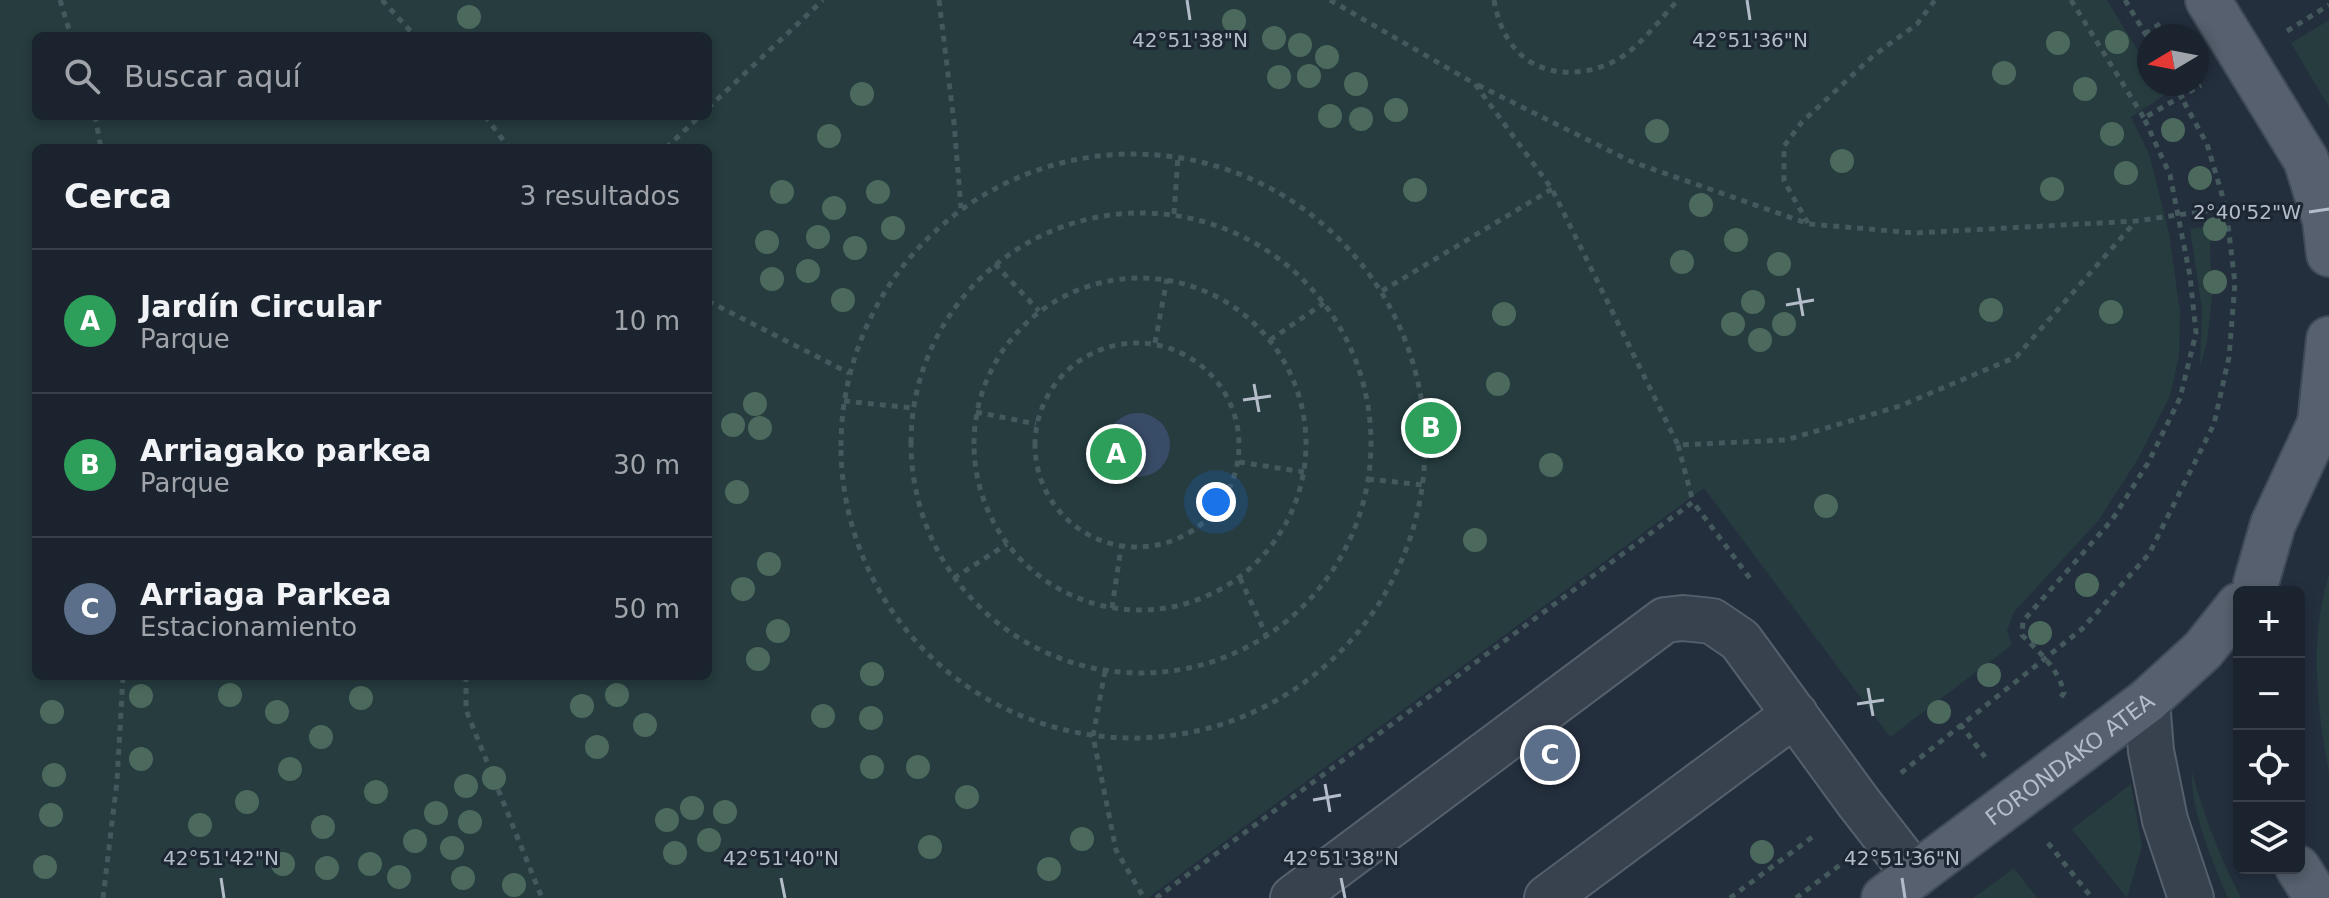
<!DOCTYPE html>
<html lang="es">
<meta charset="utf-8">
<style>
body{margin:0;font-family:"DejaVu Sans",sans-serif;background:#282f3a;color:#f1f3f6}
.controls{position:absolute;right:24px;bottom:24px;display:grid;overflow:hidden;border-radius:12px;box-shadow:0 4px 12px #0003}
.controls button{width:72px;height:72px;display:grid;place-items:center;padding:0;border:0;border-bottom:2px solid #39404a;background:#1b232e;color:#f1f3f6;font:40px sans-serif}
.compass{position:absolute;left:2137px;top:24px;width:72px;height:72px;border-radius:50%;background:#1b232e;box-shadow:0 4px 12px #0003;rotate:260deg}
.you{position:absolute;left:1216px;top:502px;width:28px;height:28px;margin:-20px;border:6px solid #fff;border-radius:50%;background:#1a73e8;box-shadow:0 0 0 12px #1a73e833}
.badge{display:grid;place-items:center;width:52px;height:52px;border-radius:50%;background:#8ab4f8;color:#fff;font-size:26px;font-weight:700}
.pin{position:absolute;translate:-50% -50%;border:4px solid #fff;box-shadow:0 2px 8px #0006}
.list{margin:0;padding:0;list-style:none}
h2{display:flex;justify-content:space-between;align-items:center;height:104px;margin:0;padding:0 32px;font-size:34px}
h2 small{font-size:26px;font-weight:400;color:#a0a4aa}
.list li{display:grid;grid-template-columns:52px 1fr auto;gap:24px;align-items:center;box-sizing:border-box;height:144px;padding:0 32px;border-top:2px solid #39404a}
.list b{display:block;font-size:30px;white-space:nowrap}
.list p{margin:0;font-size:26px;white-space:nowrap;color:#a0a4aa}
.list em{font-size:26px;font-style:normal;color:#a0a4aa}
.icon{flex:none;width:44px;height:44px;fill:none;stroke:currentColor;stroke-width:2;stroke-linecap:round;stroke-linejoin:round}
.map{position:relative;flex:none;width:2329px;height:898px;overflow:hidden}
.search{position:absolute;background:#1b232e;box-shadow:0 4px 12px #0003;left:32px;top:32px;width:680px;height:88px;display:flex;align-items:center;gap:20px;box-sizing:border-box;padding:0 28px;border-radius:12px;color:#a0a4aa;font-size:30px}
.panel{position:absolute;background:#1b232e;box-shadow:0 4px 12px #0003;left:32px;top:144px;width:680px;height:536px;border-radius:12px}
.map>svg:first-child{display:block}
.green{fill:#263c3f;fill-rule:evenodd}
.water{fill:#394c67}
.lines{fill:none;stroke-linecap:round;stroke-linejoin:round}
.minor-casing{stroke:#565f6c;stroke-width:48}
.major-casing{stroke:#414a57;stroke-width:48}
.path{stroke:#44595c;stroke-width:5;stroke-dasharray:6 6;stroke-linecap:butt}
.minor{stroke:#38414e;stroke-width:44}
.major{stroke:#56606e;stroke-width:44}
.tree{fill:#4b6a5d}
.ticks{fill:none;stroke:#b4bcc9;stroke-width:3}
.labels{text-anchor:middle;stroke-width:6;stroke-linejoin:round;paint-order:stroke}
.street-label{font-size:22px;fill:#b4bcc9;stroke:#1d2633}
.ticks-label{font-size:20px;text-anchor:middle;fill:#b4bcc9;stroke:#1d2633;stroke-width:6;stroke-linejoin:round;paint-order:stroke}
</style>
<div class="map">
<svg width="2329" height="898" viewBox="0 0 2329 898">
<rect width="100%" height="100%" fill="#242f3e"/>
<!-- green -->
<path class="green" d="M0,0H2107L2149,69V84H2159L2165,95L2131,117L2149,154L2169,233L2180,312L2179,356L2170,396L2138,459L2098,521L2014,612L2007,631L2012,645L1890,737L1704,488L1148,898H0ZM36,36H708V116H36ZM36,148H708V676H36Z
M2329,20V107L2291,43Z
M2219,225L2220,233L2210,236L2211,277L2220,278V287L2213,289L2207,343L2200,367L2202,309L2190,229Z
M2329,574V773C2317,708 2309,639 2329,574Z
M2192,772C2204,816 2220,857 2241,898H2228C2213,863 2190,810 2192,772Z
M2131,784L2142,847L2127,898L2072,829Z
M2014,868L2037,898H1973Z"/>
<!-- water -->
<path class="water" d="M1106 445a32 32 0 1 1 64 0a32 32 0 1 1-64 0Z"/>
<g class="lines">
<defs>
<path id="minor" d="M2147,701L2151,751L2165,820L2191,898
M1293,898L1665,620L1683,618L1712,621L1740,640L1859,803L1915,875
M1547,898L1795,714"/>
<g id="major">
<path d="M2208,0L2306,160L2325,220L2329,254"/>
<path d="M2320,423L2329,339"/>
<path d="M2256,592V583L2273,524L2320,423L2329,409"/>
<path d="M2298,868L2317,898"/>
<path id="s1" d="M1884,898L2147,701L2203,650L2239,605"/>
</g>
</defs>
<!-- minor casing -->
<use href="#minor" class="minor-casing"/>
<!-- major casing -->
<use href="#major" class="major-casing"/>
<!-- path -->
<path class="path" d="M60,0L71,36
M382,0L415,36
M939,0L954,123L961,208
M1330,0L1475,84L1552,189L1678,445L1786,440L1900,406L2016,357L2136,221
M1494,0C1497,17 1502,32 1513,46C1539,81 1593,78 1626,54C1643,42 1663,16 1678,0
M2071,0L2144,118
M2125,0L2149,40
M2287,31L2329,5
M2145,34L2161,23
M1478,85L1630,161L1809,224L1915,233L2136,221L2226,208
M708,108L823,0
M95,116L101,148
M485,116L509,148
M666,148L700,116
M841 446a292 292 0 1 1 584 0a292 292 0 1 1-584 0Z
M911 443a230 230 0 1 1 460 0a230 230 0 1 1-460 0Z
M1174,214L1178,156
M1808,223L1784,181V146L1802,122L1873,56L1917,24L1935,0
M995,264L1039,311
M974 444a166 166 0 1 1 332 0a166 166 0 1 1-332 0Z
M1382,291L1552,189
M708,301L849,373
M1270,340L1324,303
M1035 445a102 102 0 1 1 204 0a102 102 0 1 1-204 0Z
M1155,343L1167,279
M844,401L913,408
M976,412L1036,424
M1678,445L1693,502
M1239,462L1304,472
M1368,479L1423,485
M954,578L1007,544
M1240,578L1267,637
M1112,608L1121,547
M1105,671L1093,736L1116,850L1144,898
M466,676V710L542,898
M2061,697L2064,693C2059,669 2039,652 2022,635L2023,621L2112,520L2148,463L2180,398L2196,333L2190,276L2170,175L2144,118L2201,85
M1960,724L1985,757
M1901,773L2082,629L2149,554L2214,424L2229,357L2235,283L2226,208L2207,144L2174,84
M2048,843L2092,898
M103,898L117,781L123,676
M1156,898L1693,502L1752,581
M1730,898L1815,835
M1796,898L1840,865"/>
<!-- minor -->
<use href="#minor" class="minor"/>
<!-- major -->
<use href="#major" class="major"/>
</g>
<!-- trees -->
<g class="tree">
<circle cx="469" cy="17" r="12"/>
<circle cx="1234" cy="21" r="12"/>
<circle cx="1274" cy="38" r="12"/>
<circle cx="2117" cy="42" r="12"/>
<circle cx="2058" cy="43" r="12"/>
<circle cx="1300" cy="45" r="12"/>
<circle cx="1327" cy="57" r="12"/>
<circle cx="2004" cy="73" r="12"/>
<circle cx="1309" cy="76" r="12"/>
<circle cx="1279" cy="77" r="12"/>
<circle cx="1356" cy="84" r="12"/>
<circle cx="2085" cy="89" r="12"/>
<circle cx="862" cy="94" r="12"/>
<circle cx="1396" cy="110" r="12"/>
<circle cx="1330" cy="116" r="12"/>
<circle cx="1361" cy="119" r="12"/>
<circle cx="2173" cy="130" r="12"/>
<circle cx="1657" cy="131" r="12"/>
<circle cx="2112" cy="134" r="12"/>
<circle cx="829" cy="136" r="12"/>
<circle cx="1842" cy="161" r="12"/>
<circle cx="2126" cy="173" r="12"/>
<circle cx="2200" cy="178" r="12"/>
<circle cx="2052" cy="189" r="12"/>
<circle cx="1415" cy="190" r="12"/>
<circle cx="782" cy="192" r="12"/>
<circle cx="878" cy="192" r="12"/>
<circle cx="1701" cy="205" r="12"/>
<circle cx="834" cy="208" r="12"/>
<circle cx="893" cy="228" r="12"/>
<circle cx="2215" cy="229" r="12"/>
<circle cx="818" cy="237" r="12"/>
<circle cx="1736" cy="240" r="12"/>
<circle cx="767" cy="242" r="12"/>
<circle cx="855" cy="248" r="12"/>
<circle cx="1682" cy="262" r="12"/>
<circle cx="1779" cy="264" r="12"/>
<circle cx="808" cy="271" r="12"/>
<circle cx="772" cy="279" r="12"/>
<circle cx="2215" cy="282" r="12"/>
<circle cx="843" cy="300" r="12"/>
<circle cx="1753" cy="302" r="12"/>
<circle cx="1991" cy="310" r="12"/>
<circle cx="2111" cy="312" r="12"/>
<circle cx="1504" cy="314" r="12"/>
<circle cx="1733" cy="324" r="12"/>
<circle cx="1784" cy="324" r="12"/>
<circle cx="1760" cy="340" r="12"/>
<circle cx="1498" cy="384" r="12"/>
<circle cx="755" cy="404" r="12"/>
<circle cx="733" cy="425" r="12"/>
<circle cx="760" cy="428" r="12"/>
<circle cx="1551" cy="465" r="12"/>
<circle cx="737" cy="492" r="12"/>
<circle cx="1826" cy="506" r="12"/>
<circle cx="1475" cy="540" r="12"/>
<circle cx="769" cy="564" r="12"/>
<circle cx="2087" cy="585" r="12"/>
<circle cx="743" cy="589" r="12"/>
<circle cx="778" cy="631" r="12"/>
<circle cx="2040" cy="633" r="12"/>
<circle cx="758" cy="659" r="12"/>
<circle cx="872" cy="674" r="12"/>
<circle cx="1989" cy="675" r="12"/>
<circle cx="230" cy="695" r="12"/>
<circle cx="617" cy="695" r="12"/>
<circle cx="141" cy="696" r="12"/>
<circle cx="361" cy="698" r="12"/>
<circle cx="582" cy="706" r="12"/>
<circle cx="52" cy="712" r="12"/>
<circle cx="277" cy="712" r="12"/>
<circle cx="1939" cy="712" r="12"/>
<circle cx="823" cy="716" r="12"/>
<circle cx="871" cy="718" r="12"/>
<circle cx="645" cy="725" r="12"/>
<circle cx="321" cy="737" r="12"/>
<circle cx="597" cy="747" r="12"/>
<circle cx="141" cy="759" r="12"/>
<circle cx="872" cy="767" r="12"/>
<circle cx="918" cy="767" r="12"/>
<circle cx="290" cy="769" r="12"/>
<circle cx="54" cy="775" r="12"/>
<circle cx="494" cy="778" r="12"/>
<circle cx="466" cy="786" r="12"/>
<circle cx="376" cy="792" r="12"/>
<circle cx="967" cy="797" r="12"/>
<circle cx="247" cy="802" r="12"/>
<circle cx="692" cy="808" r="12"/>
<circle cx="725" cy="812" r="12"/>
<circle cx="436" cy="813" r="12"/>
<circle cx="51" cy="815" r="12"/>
<circle cx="667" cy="820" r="12"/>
<circle cx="470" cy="822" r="12"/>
<circle cx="200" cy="825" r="12"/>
<circle cx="323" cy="827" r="12"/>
<circle cx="1082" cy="839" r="12"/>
<circle cx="709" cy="840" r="12"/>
<circle cx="415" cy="841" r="12"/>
<circle cx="930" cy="847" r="12"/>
<circle cx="452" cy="848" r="12"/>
<circle cx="1762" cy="852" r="12"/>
<circle cx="675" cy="853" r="12"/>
<circle cx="283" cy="864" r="12"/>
<circle cx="370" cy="864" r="12"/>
<circle cx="45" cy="867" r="12"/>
<circle cx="327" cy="868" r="12"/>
<circle cx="1049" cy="869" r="12"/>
<circle cx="399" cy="877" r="12"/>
<circle cx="463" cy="878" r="12"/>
<circle cx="514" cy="885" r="12"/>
</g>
<!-- ticks -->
<path class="ticks" d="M1187,0L1190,20M1747,0L1750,20M2309,212L2329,209M1798,288L1803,316M1786,305L1814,300M1254,384L1259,412M1243,400L1271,396M1868,688L1873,716M1857,704L1884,700M1325,784L1330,812M1313,800L1341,795M221,878L224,898M781,878L785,898M1341,878L1345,898M1902,878L1905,898"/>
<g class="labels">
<!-- street labels -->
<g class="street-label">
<text dy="8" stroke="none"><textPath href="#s1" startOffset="232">FORONDAKO ATEA</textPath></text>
</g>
</g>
<g class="ticks-label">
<text x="1190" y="47">42°51'38"N</text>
<text x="1750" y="47">42°51'36"N</text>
<text x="2247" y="219">2°40'52"W</text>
<text x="221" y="865">42°51'42"N</text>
<text x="781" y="865">42°51'40"N</text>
<text x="1341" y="865">42°51'38"N</text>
<text x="1902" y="865">42°51'36"N</text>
</g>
</svg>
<div class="controls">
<button>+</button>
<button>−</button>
<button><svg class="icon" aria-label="locate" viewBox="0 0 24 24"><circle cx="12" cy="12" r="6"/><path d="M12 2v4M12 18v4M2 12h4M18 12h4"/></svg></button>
<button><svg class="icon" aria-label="layers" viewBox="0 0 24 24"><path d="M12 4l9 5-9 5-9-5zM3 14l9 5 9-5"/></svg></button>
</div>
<svg class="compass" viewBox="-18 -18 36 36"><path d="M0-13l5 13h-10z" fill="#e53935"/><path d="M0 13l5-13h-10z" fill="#a0a4aa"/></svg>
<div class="you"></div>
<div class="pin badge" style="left:1116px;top:454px;background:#2e9e5b">A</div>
<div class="pin badge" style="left:1431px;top:428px;background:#2e9e5b">B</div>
<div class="pin badge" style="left:1550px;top:755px;background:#5c6f8a">C</div>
<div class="search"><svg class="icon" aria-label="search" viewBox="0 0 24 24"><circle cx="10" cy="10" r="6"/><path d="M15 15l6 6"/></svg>Buscar aquí</div>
<section class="panel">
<h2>Cerca<small>3 resultados</small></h2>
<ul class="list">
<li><span class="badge" style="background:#2e9e5b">A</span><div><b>Jardín Circular</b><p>Parque</p></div><em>10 m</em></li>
<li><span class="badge" style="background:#2e9e5b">B</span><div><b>Arriagako parkea</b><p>Parque</p></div><em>30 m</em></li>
<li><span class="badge" style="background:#5c6f8a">C</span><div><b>Arriaga Parkea</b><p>Estacionamiento</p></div><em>50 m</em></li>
</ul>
</section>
</div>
